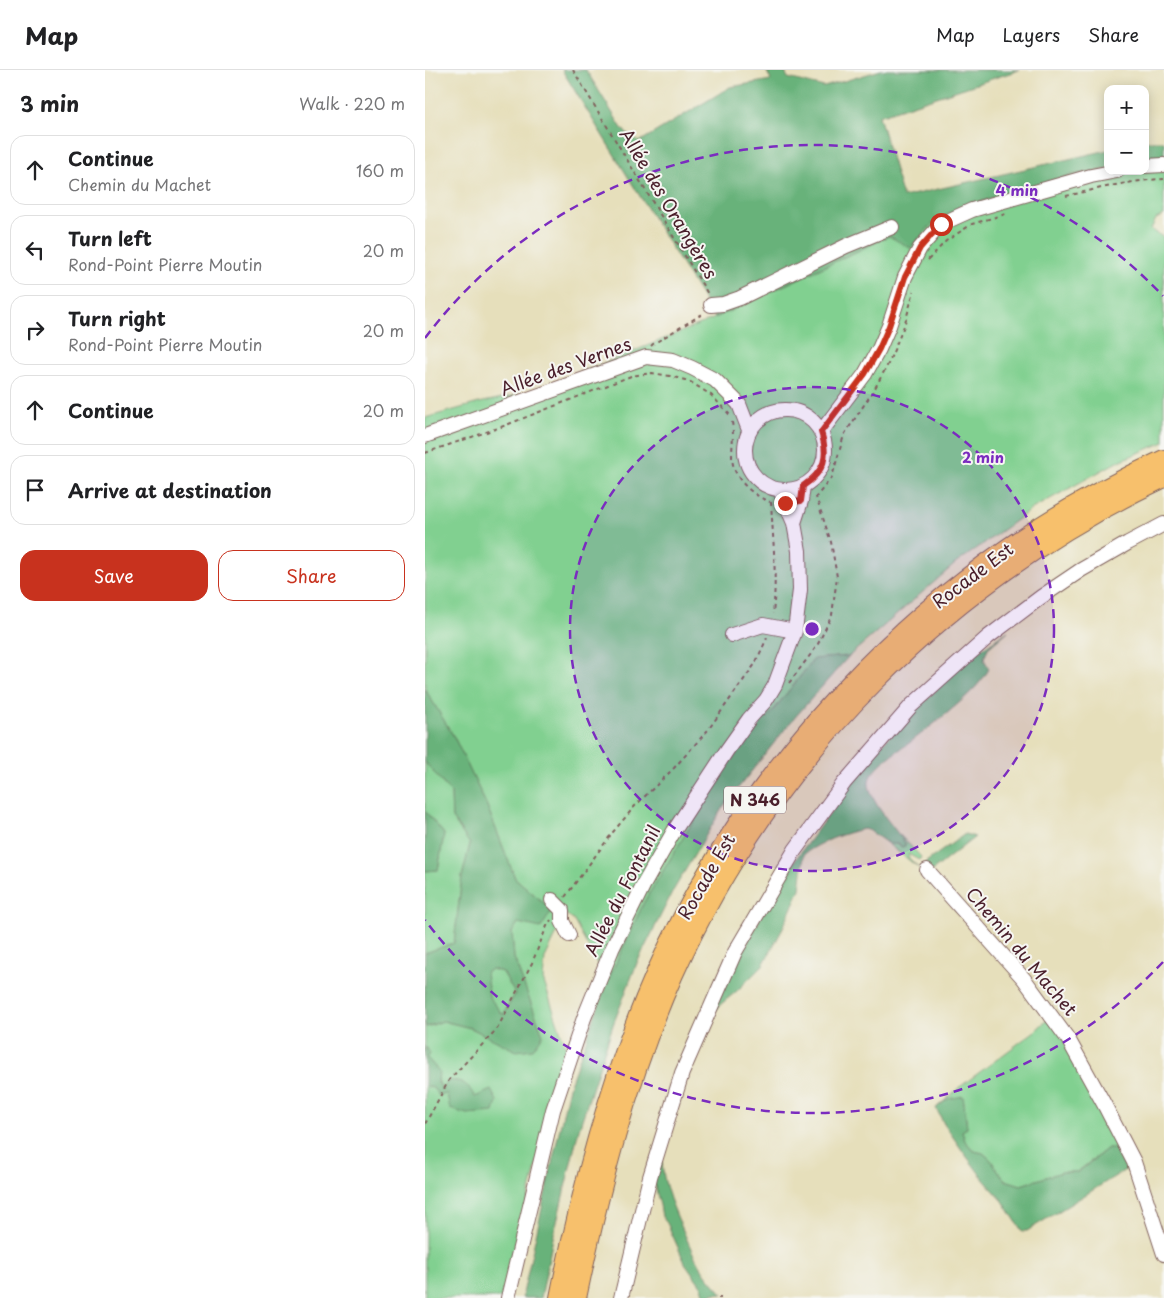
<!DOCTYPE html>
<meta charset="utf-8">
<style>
body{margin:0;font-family:"Playpen Sans",sans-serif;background:#f2f2f2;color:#202124}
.controls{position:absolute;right:15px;top:15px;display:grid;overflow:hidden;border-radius:10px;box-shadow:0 2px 12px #0003}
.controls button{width:45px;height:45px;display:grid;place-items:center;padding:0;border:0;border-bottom:1px solid #e0e0e0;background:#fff;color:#202124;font:25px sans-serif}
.stop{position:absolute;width:15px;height:15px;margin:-11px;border:4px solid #c8321e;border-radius:50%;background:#fff}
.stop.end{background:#c8321e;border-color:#fff;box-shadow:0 1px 5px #0008}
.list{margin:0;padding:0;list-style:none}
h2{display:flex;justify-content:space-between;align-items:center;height:65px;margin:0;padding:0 20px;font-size:21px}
h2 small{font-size:16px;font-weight:400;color:#757577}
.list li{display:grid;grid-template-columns:32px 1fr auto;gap:15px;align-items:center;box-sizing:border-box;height:70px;margin:0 10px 10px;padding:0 10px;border:1px solid #e0e0e0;border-radius:15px}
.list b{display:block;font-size:19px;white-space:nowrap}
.list p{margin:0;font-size:16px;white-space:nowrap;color:#757577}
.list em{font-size:16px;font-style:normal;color:#757577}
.actions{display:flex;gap:10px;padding:15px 20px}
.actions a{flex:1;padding:11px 0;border:1px solid #c8321e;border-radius:15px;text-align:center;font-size:18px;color:#c8321e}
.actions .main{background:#c8321e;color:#fff}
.icon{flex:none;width:28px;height:28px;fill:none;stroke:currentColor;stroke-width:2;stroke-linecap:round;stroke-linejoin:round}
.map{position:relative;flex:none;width:739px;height:1228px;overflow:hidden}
header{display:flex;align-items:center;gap:30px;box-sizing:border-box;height:70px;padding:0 25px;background:#fff;border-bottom:1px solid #e0e0e0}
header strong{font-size:24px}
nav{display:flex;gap:28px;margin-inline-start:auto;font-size:18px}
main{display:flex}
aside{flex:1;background:#fff}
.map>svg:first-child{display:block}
.green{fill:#81d090;stroke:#66785e}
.forest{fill:#68b27a;stroke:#596852;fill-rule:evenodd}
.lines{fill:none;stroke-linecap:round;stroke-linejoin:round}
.minor-casing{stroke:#81625d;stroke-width:16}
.highway-casing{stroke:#81625d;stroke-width:22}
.path{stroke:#81625d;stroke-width:2;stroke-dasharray:4 4;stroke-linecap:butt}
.minor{stroke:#fff;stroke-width:14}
.highway{stroke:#f7c06c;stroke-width:20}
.route{stroke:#c8321e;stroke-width:6}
.ring{fill:none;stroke:#7b2cbf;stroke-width:2.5;stroke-dasharray:9 6}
.labels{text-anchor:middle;stroke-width:4;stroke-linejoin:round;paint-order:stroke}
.shield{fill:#f6f6f2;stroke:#7e6067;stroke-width:1}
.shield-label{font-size:16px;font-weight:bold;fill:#4a1f2b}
.street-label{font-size:18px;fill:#4a1f2b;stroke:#f6f6f2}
.centre{fill:#7b2cbf;stroke:#f6f6f2;stroke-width:2.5}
.ring-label{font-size:15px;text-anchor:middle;font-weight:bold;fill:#7b2cbf;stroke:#f6f6f2;stroke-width:4;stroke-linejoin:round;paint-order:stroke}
</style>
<header>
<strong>Map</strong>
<nav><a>Map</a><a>Layers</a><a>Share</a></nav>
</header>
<main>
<aside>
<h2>3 min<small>Walk · 220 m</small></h2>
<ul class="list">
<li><svg class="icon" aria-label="ahead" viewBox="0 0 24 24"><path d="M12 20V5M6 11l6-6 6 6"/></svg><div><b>Continue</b><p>Chemin du Machet</p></div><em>160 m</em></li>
<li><svg class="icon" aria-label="left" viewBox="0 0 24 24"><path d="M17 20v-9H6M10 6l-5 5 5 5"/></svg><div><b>Turn left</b><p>Rond-Point Pierre Moutin</p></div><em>20 m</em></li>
<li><svg class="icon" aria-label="right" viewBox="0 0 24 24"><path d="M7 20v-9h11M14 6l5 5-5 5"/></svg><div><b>Turn right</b><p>Rond-Point Pierre Moutin</p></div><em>20 m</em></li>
<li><svg class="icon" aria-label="ahead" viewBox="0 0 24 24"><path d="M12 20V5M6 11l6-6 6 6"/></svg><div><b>Continue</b></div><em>20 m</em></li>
<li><svg class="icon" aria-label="arrive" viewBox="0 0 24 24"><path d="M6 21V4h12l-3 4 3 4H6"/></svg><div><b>Arrive at destination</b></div></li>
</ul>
<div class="actions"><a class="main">Save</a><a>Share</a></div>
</aside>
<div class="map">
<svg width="739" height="1228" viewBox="0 0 739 1228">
<rect width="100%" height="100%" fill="#f6f6f2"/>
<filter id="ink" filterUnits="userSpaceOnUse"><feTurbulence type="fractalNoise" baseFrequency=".02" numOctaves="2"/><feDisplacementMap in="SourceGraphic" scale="10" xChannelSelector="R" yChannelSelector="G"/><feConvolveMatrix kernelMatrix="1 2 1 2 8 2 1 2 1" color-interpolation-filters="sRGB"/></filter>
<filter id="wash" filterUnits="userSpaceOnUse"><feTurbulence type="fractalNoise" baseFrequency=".0096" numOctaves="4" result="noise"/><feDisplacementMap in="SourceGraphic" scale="20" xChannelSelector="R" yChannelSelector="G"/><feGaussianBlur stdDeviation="1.12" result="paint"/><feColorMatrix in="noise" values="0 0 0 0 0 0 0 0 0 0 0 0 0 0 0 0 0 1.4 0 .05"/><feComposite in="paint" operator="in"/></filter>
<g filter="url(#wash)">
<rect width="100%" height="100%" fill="#e6dfbb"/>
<!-- green -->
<path class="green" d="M739,92V145L731,149L726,159L739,168V372L692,392L607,439L530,494L424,586L389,589L343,647L327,655L219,832L182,912L149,851L141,844L120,888L118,909L141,978L78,1228H0V1016L8,1018L23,1024L50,1027L17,1020C12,1009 11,996 2,988V978H0V952L2,957L18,951L46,958L91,980L118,965L89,888L87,862L93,853L127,840L90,808L62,736L29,667L0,619V348L54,333L106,322L202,284L290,248L464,166L506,155L533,138L647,105L683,101H720Z
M0,692L26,723L27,748L45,774L37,807L29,873L0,883V801L13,800L19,764L0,741Z
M474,764L496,787L494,790L483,784L484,788L519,823L599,914L635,960L684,1047L706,1094H708L739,1187V1192L707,1097H705C702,1083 697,1078 683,1078L652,1102H637L596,1115L580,1110L565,1089L558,1083L549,1081L540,1071L537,1061L542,1058L538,1026L523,1030L511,1038L536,1016L610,961L624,948C602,916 574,887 549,858C541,850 532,845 528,835L493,797L459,771C465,774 471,773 477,777L480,776V773Z
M66,899L78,902L90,924L78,945L64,927L61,903Z"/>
<!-- forest -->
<path class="forest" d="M137,0H161L198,60L214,72L305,17L346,10L341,0H359L363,8L399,17L456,0H594L454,46L478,127L683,80V99L647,105L533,138L506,155L485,178L464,166L290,248Z
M720,71H739V92H720Z
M583,561L563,578L559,589L564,599C557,612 545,623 534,633C517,648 500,661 483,674C474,680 465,686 458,692C453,697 445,704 444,711C442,729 470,758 480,773V776L477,777L473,774H465L459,771L445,761L439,759C418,763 396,772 379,784L375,819L356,862L338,895L312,921L296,934L290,941H287L353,813L453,678L539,591Z
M424,586L365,653L298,737L248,821L212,893L188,955L154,1059L128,1168L116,1228H97L144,1017L182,912L219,832L327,655L343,647L389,589Z
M0,619L29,667L62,736L90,808L127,840L116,858L93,853L87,862L89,888L118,965L108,979L91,981L46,958L18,951L1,957L0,952V883L29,873L37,807L45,774L27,748L26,723L0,692ZM66,899L78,902L90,924L78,945L64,927L61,903Z
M0,741L19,764L13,800L0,801Z
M540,764L550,767L507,801L500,795L501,792Z
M0,978H2L5,984L2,988L14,1001L13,1012L17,1019L23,1011C38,1009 43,1015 50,1027L66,1020L72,1031L69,1042L42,1044L25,1039L22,1024L13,1025L8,1018L0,1016Z
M538,1026L542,1058L537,1061L540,1071L549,1081L558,1083L565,1089L580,1110L596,1115L637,1102H653L683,1078C699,1078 699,1084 705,1097L623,1148L602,1161H597L578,1131L560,1111L539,1083L519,1054L511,1038L523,1029Z
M233,1090L237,1091C238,1117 250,1141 260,1165C265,1176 269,1187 276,1197C282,1207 290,1215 298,1224L291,1223L280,1226L277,1217L260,1193L242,1153L237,1147L235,1135L228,1109Z"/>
</g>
<g filter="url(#ink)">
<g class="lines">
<defs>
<path id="minor" d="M720,96L739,95
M286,235L298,234L315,228L421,176L467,157
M320 380a40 40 0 1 1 80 0a40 40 0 1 1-80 0Z
M396,362L440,304L454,279L464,256L480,207L495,178L516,154L547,140L666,106L692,101
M0,366L221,287L248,290L267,298L290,310L314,334L324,360
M369,453L376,431L378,416
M307,565L338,555L370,561
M502,800L599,909L643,969L679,1034L709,1092L739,1184
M127,830L137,840V851L144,865
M83,1228L128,1040L159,948L187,879L219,814L249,761L302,680L324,649L341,630L350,615L370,561L375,520L374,481L369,453L355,420
M196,1228L225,1107L257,1003L310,882L370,780L419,713L486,636L563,567L616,527L656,500L703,473L739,454"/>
<path id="highway" d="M135,1228C157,1117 186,1006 232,902C333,676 515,492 739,390
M151,1228C174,1118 202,1007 248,904C347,684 521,510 739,407"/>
</defs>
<!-- minor casing -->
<use href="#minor" class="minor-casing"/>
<!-- highway casing -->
<use href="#highway" class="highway-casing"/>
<!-- path -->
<path class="path" d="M148,0L283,224
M641,126C673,119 706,110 739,109
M503,190L521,171L547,154L584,143
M226,276L228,274L279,243
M307,352C309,363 307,375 307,387C308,409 326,424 345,432
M0,383L76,357L206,306L227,303L245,306L264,311L286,325L305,345
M346,432C348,469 352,507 348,544
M364,613L392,576L407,545L412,507L406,472L391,427L407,407L419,365L449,320L463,294L479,256L489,221
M140,827L188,762L210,736L249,698L283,660L330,594L342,568
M0,1054L24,1010L72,959L107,893L122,856L126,850
M293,1228H296"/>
<!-- minor -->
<use href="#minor" class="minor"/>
<!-- highway -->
<use href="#highway" class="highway"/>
</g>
</g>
<g class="lines" filter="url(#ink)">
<!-- route -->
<path class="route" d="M360,433L376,431L378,416C400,401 404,387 396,362L440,304L454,279L464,256L480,207L495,178L516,154"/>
</g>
<!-- distance rings -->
<circle cx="387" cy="559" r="242" fill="#7b2cbf" fill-opacity=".12"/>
<g class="ring">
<circle cx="387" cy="559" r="242"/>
<path d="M738 892A484 484 0 0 1 0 850M0 268A484 484 0 0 1 738 226"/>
</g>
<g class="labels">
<!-- shield labels -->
<rect class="shield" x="299" y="716.5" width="62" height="27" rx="4"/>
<g class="shield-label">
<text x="330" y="736">N 346</text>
</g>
<!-- street labels -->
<g class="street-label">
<text transform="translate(243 134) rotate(59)" y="6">Allée des Orangères</text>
<text transform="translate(141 297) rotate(-20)" y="6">Allée des Vernes</text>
<text transform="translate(548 506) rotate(-37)" y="6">Rocade Est</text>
<text transform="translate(282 807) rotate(-60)" y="6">Rocade Est</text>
<text transform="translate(198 821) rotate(-63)" y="6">Allée du Fontanil</text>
<text transform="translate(596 882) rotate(50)" y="6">Chemin du Machet</text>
</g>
</g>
<circle cx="387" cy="559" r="8" class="centre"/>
<g class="ring-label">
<text x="592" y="126">4 min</text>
<text x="558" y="393">2 min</text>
</g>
</svg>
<div class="controls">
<button>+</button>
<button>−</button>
</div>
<div class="stop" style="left:516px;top:154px"></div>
<div class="stop end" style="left:360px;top:433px"></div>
</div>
</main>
